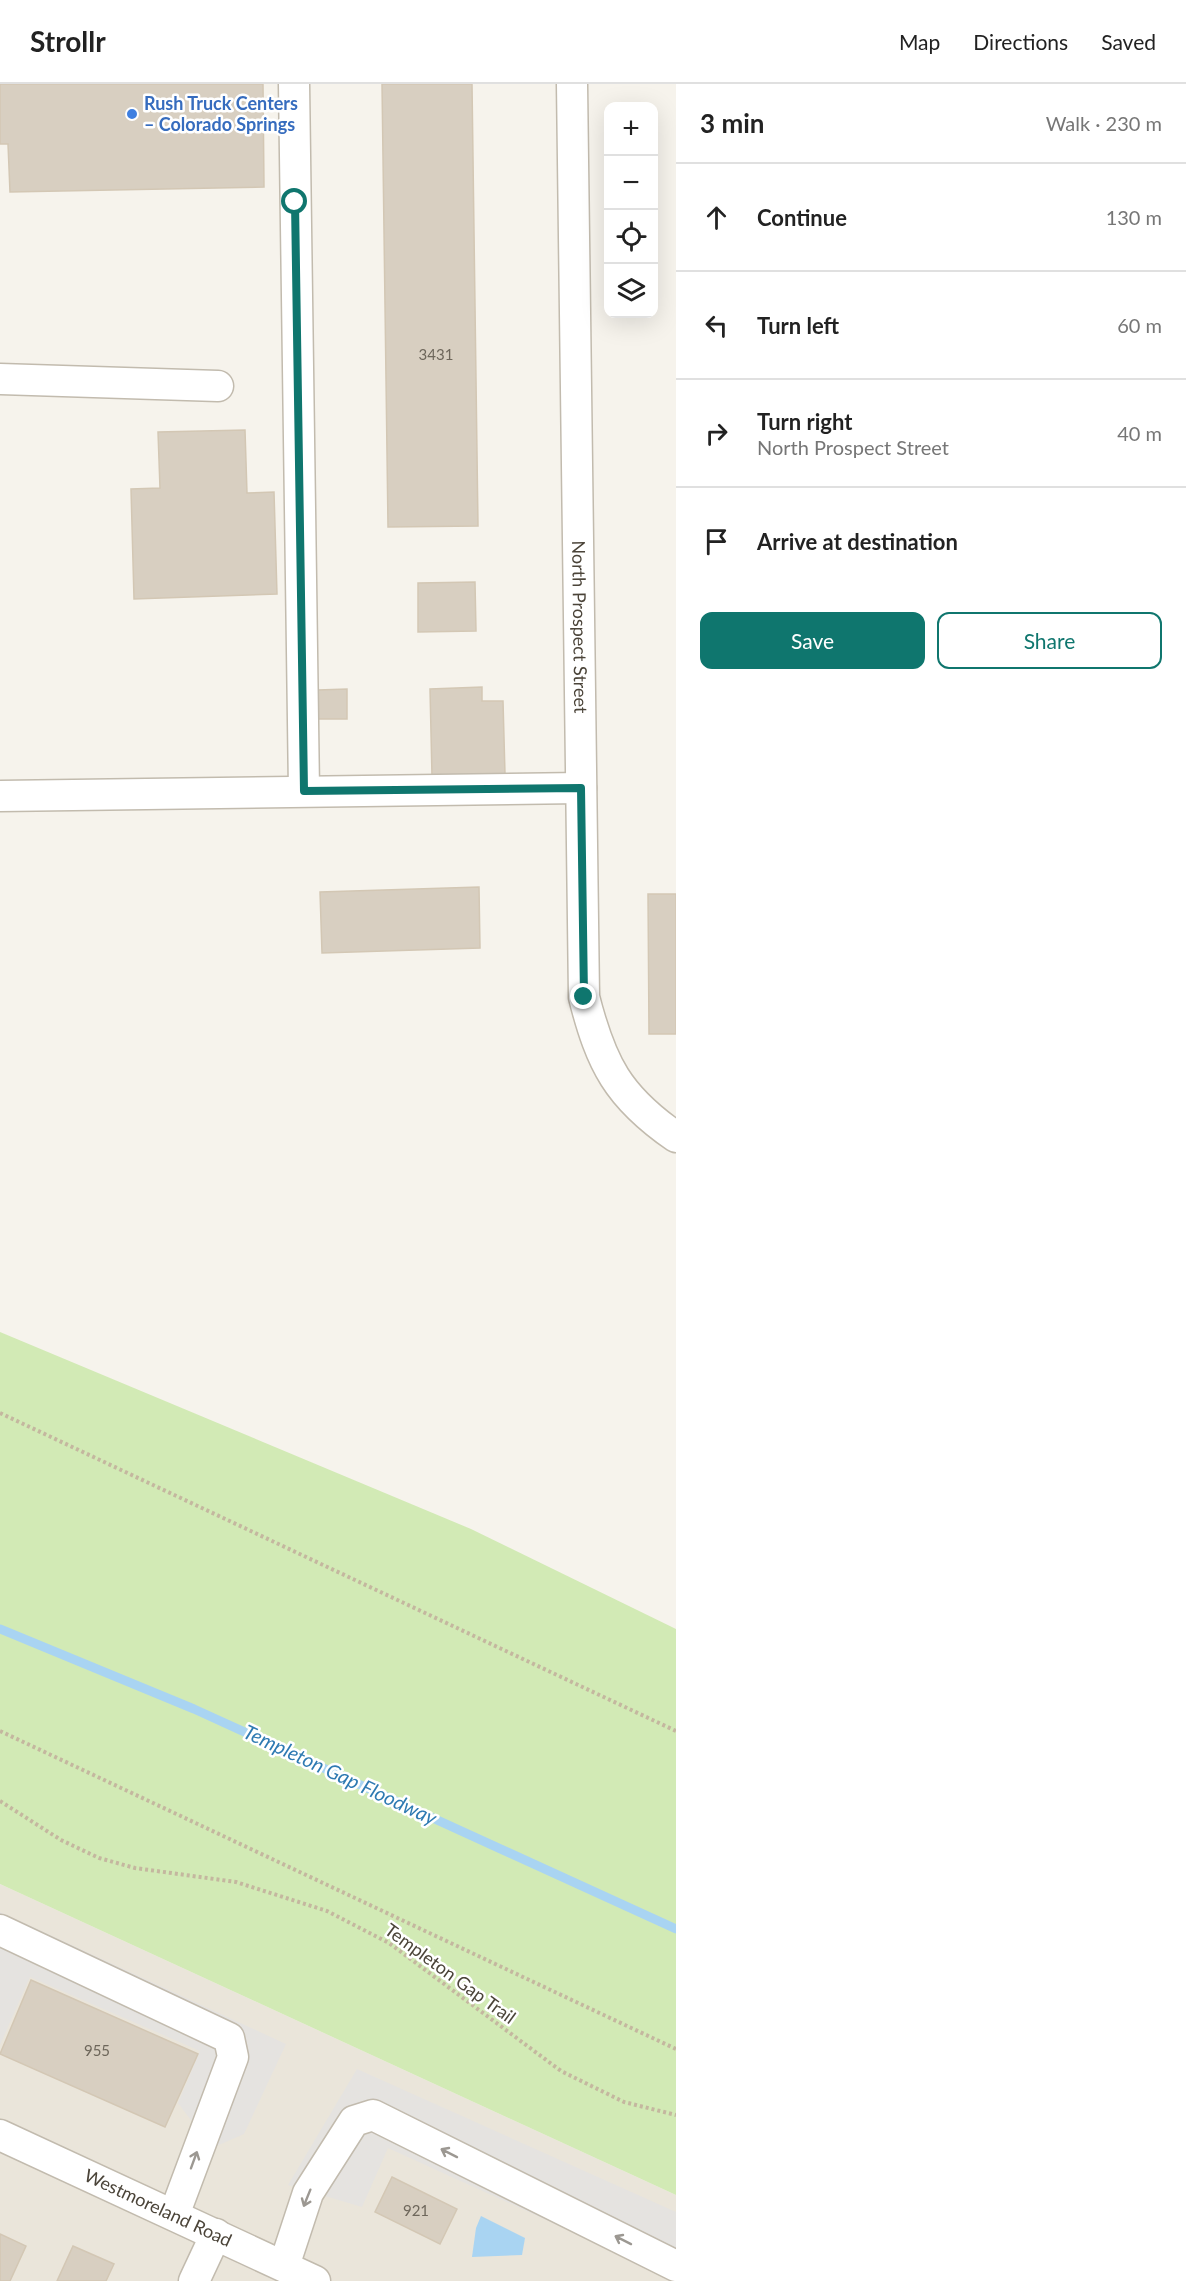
<!DOCTYPE html>
<meta charset="utf-8">
<style>
body{margin:0;font-family:Lato,sans-serif;background:#f6f6f6;color:#222}
.controls{position:absolute;right:18px;top:18px;display:grid;overflow:hidden;border-radius:12px;box-shadow:0 6px 24px #0002}
.controls button{width:54px;height:54px;display:grid;place-items:center;padding:0;border:0;border-bottom:2px solid #e0e0e0;background:#fff;color:#222;font:30px sans-serif}
.stop{position:absolute;width:18px;height:18px;margin:-14px;border:4px solid #0f766e;border-radius:50%;background:#fff}
.stop.end{background:#0f766e;border-color:#fff;box-shadow:0 2px 6px #0008}
.list{margin:0;padding:0;list-style:none}
h2{display:flex;justify-content:space-between;align-items:center;height:78px;margin:0;padding:0 24px;font-size:26px}
h2 small{font-size:20px;font-weight:400;color:#767676}
.list li{display:grid;grid-template-columns:39px 1fr auto;gap:18px;align-items:center;box-sizing:border-box;height:108px;padding:0 24px;border-top:2px solid #e0e0e0}
.list b{display:block;font-size:22px;white-space:nowrap}
.list p{margin:0;font-size:20px;white-space:nowrap;color:#767676}
.list em{font-size:20px;font-style:normal;color:#767676}
.actions{display:flex;gap:12px;padding:18px 24px}
.actions a{flex:1;padding:14px 0;border:2px solid #0f766e;border-radius:12px;text-align:center;font-size:21px;color:#0f766e}
.actions .main{background:#0f766e;color:#fff}
.icon{flex:none;width:33px;height:33px;fill:none;stroke:currentColor;stroke-width:2;stroke-linecap:round;stroke-linejoin:round}
.map{position:relative;flex:none;width:676px;height:2197px;overflow:hidden}
header{display:flex;align-items:center;gap:36px;box-sizing:border-box;height:84px;padding:0 30px;background:#fff;border-bottom:2px solid #e0e0e0}
header strong{font-size:28px}
nav{display:flex;gap:33px;margin-inline-start:auto;font-size:21px}
main{display:flex}
aside{flex:1;background:#fff}
.map>svg:first-child{display:block}
.residential{fill:#eae5da}
.green{fill:#d2eab5}
.parking{fill:#e5e3e0}
.water{fill:#a9d4f2}
.lines{fill:none;stroke-linecap:round;stroke-linejoin:round}
.stream{stroke:#a9d4f2;stroke-width:9}
.building{fill:#d8cfc1;stroke:#d3c7b4;stroke-width:1.5}
.minor-casing{stroke:#c2bbae;stroke-width:33}
.path{stroke:#c4b79f;stroke-width:4;stroke-dasharray:3 3;stroke-linecap:butt}
.minor{stroke:#fff;stroke-width:30}
.oneway{stroke:#9c9892}
.route{stroke:#0f766e;stroke-width:8}
.shop-dot{fill:#3f7fe0;stroke:#fff;stroke-width:2}
.labels{text-anchor:middle;stroke-width:5;stroke-linejoin:round;paint-order:stroke}
.number-label{font-size:15px;fill:#6e675b}
.shop-label{font-size:18px;font-weight:bold;fill:#366cbe;stroke:#fff;text-anchor:start}
.street-label{font-size:18px;fill:#4b4439;stroke:#fff}
.water-label{font-size:20px;font-style:italic;fill:#2e7ab2;stroke:#fff}
</style>
<header>
<strong>Strollr</strong>
<nav><a>Map</a><a>Directions</a><a>Saved</a></nav>
</header>
<main>
<div class="map">
<svg width="676" height="2197" viewBox="0 0 676 2197">
<rect width="100%" height="100%" fill="#f6f3ec"/>
<!-- residential -->
<path class="residential" d="M0,1800L676,2111V2197H0Z"/>
<!-- green -->
<path class="green" d="M0,1248L471,1445L676,1545V2111L0,1800Z"/>
<!-- parking -->
<path class="parking" d="M0,1828L286,1960L244,2050L212,2064L178,2019L200,1967L30,1893L0,1961Z
M357,1985L676,2128V2195L388,2064L362,2123L288,2101Z"/>
<!-- water -->
<path class="water" d="M481,2132L525,2154L522,2171L472,2173L476,2144Z"/>
<g class="lines">
<!-- stream -->
<path class="stream" d="M0,1545L194,1625L676,1845"/>
</g>
<!-- building -->
<path class="building" d="M0,0H263L264,103L10,108L8,60H0Z
M382,0H472L478,442L388,443Z
M245,346L247,409L274,408L277,510L134,515L131,405L160,404L158,348Z
M475,498L476,547L418,548V499Z
M482,603V617H503L505,690L432,692L430,605Z
M347,605V635H318V606Z
M479,803L480,864L322,869L320,808Z
M648,810H676V950H649Z
M31,1896L198,1970L165,2043L0,1970Z
M392,2093L457,2125L440,2160L375,2128Z
M0,2150L26,2162L10,2197H0Z
M73,2162L114,2180L106,2197H57Z"/>
<g class="lines">
<defs>
<g id="minor">
<path d="M294,0L304,707"/>
<path id="s1" d="M572,0L584,913C601,980 618,1013 676,1053"/>
<path d="M0,295L218,302"/>
<path d="M0,712L581,704"/>
<path d="M0,1846L229,1954L233,1973L174,2131"/>
<path id="s2" d="M0,2051L315,2197"/>
<path d="M284,2182L308,2109L354,2037L373,2031L676,2182"/>
<path d="M194,2197L216,2150"/>
</g>
</defs>
<!-- minor casing -->
<use href="#minor" class="minor-casing"/>
<!-- path -->
<path class="path" d="M0,1329L676,1647
M0,1647L676,1965
M0,1717L61,1756L99,1774L135,1784L236,1798L327,1827L389,1859L561,1987L624,2018L676,2031"/>
<!-- minor -->
<use href="#minor" class="minor"/>
</g>
<!-- one-way arrows -->
<defs><path id="oneway-shaft" d="M-6 0H5M1.5-3L5.5 0L1.5 3" fill="none" stroke-width="1.6" stroke-linecap="round" stroke-linejoin="round" transform="scale(1.5)"/></defs>
<g class="oneway">
<use href="#oneway-shaft" transform="translate(449 2069) rotate(-153)"/>
<use href="#oneway-shaft" transform="translate(194 2076) rotate(-70)"/>
<use href="#oneway-shaft" transform="translate(307 2114) rotate(112)"/>
<use href="#oneway-shaft" transform="translate(623 2156) rotate(-153)"/>
</g>
<g class="lines">
<!-- route -->
<path class="route" d="M295,118L304,707L581,704L584,913"/>
</g>
<!-- markers -->
<circle class="shop-dot" cx="132" cy="30" r="6"/>
<g class="labels">
<!-- number labels -->
<g class="number-label">
<text x="436" y="276">3431</text>
<text x="97" y="1972">955</text>
<text x="416" y="2132">921</text>
</g>
<!-- shop labels -->
<g class="shop-label">
<text x="144" y="26">Rush Truck Centers<tspan x="144" dy="21">– Colorado Springs</tspan></text>
</g>
<!-- street labels -->
<g class="street-label">
<text dy="6" stroke="none"><textPath href="#s1" startOffset="543">North Prospect Street</textPath></text>
<text transform="translate(450 1890) rotate(36)" y="6">Templeton Gap Trail</text>
<text dy="6" stroke="none"><textPath href="#s2" startOffset="174">Westmoreland Road</textPath></text>
</g>
<!-- water labels -->
<g class="water-label">
<text transform="translate(340 1691) rotate(25)" y="7">Templeton Gap Floodway</text>
</g>
</g>
</svg>
<div class="controls">
<button>+</button>
<button>−</button>
<button><svg class="icon" aria-label="locate" viewBox="0 0 24 24"><circle cx="12" cy="12" r="6"/><path d="M12 2v4M12 18v4M2 12h4M18 12h4"/></svg></button>
<button><svg class="icon" aria-label="layers" viewBox="0 0 24 24"><path d="M12 4l9 5-9 5-9-5zM3 14l9 5 9-5"/></svg></button>
</div>
<div class="stop" style="left:295px;top:118px"></div>
<div class="stop end" style="left:584px;top:913px"></div>
</div>
<aside>
<h2>3 min<small>Walk · 230 m</small></h2>
<ul class="list">
<li><svg class="icon" aria-label="ahead" viewBox="0 0 24 24"><path d="M12 20V5M6 11l6-6 6 6"/></svg><div><b>Continue</b></div><em>130 m</em></li>
<li><svg class="icon" aria-label="left" viewBox="0 0 24 24"><path d="M17 20v-9H6M10 6l-5 5 5 5"/></svg><div><b>Turn left</b></div><em>60 m</em></li>
<li><svg class="icon" aria-label="right" viewBox="0 0 24 24"><path d="M7 20v-9h11M14 6l5 5-5 5"/></svg><div><b>Turn right</b><p>North Prospect Street</p></div><em>40 m</em></li>
<li><svg class="icon" aria-label="arrive" viewBox="0 0 24 24"><path d="M6 21V4h12l-3 4 3 4H6"/></svg><div><b>Arrive at destination</b></div></li>
</ul>
<div class="actions"><a class="main">Save</a><a>Share</a></div>
</aside>
</main>
